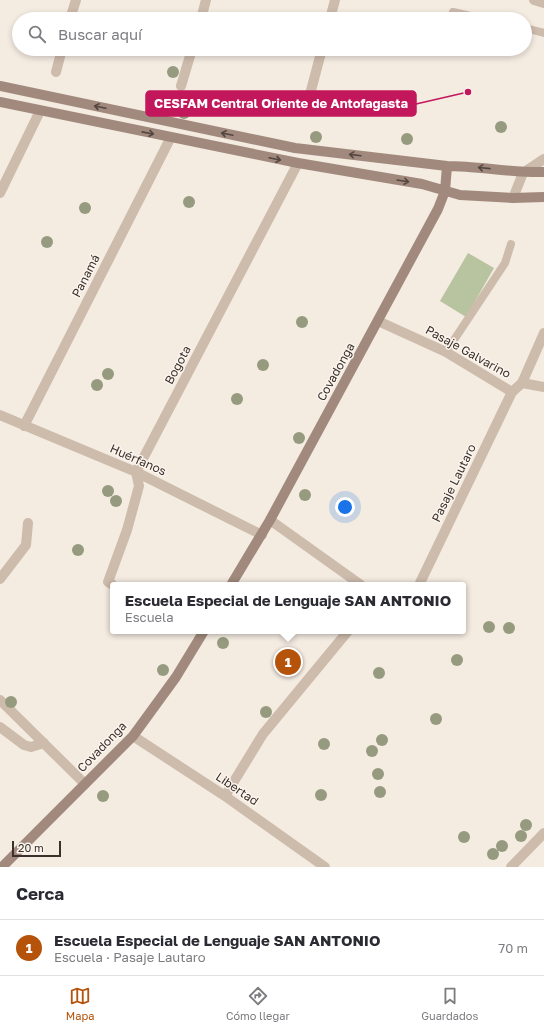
<!DOCTYPE html>
<html lang="es">
<meta charset="utf-8">
<style>
body{margin:0;font-family:"Golos Text",sans-serif;background:#f2f2f3;color:#2b2b33}
.scale{position:absolute;left:12px;bottom:10px;width:49px;box-sizing:border-box;padding-left:4px;border:2px solid #3b302b;border-top:0;font-size:11px;line-height:14px;white-space:nowrap;color:#3b302b;-webkit-text-stroke:3px #fbf5ee;paint-order:stroke}
.you{position:absolute;left:345px;top:507px;width:14px;height:14px;margin:-10px;border:3px solid #fff;border-radius:50%;background:#1a73e8;box-shadow:0 0 0 6px #1a73e833}
.badge{display:grid;place-items:center;width:26px;height:26px;border-radius:50%;background:#b45309;color:#fff;font-size:13px;font-weight:700}
.pin{position:absolute;translate:-50% -50%;border:2px solid #fff;box-shadow:0 1px 4px #0006}
.popup{position:absolute;left:110px;top:582px;width:356px;height:52px;box-sizing:border-box;display:grid;place-content:center;border-radius:4px;background:#fff;filter:drop-shadow(0 1px 3px #0005);font-size:13px;white-space:nowrap;color:#7c7c81}
.popup b{font-size:15px;color:#2b2b33}
.popup::after{content:'';position:absolute;left:50%;top:100%;margin-left:-8px;border:8px solid transparent;border-top-color:#fff}
.list{margin:0;padding:0;list-style:none}
h2{display:flex;justify-content:space-between;align-items:center;height:52px;margin:0;padding:0 16px;font-size:17px}
h2 small{font-size:13px;font-weight:400;color:#7c7c81}
.list li{display:grid;grid-template-columns:26px 1fr auto;gap:12px;align-items:center;box-sizing:border-box;height:56px;padding:0 16px;border-top:1px solid #e1e1e2}
.list b{display:block;font-size:15px;white-space:nowrap}
.list p{margin:0;font-size:13px;white-space:nowrap;color:#7c7c81}
.list em{font-size:13px;font-style:normal;color:#7c7c81}
.icon{flex:none;width:22px;height:22px;fill:none;stroke:currentColor;stroke-width:2;stroke-linecap:round;stroke-linejoin:round}
.map{position:relative;flex:none;width:544px;height:867px;overflow:hidden}
.search{position:absolute;background:#fff;box-shadow:0 2px 6px #0003;left:12px;right:12px;top:12px;height:44px;display:flex;align-items:center;gap:10px;box-sizing:border-box;padding:0 14px;border-radius:22px;color:#7c7c81;font-size:15px}
.sheet{height:108px;background:#fff}
nav{display:flex;justify-content:space-around;align-items:center;box-sizing:border-box;height:56px;border-top:1px solid #e1e1e2;background:#fff;font-size:11px;color:#7c7c81}
nav a{display:grid;justify-items:center;gap:2px}
nav .on{color:#b45309}
.map>svg:first-child{display:block}
.green{fill:#b8c4a0}
.lines{fill:none;stroke-linecap:round;stroke-linejoin:round}
.lane{stroke:#cdbbac;stroke-width:8}
.street{stroke:#cdbbac;stroke-width:10}
.secondary{stroke:#a18a7d;stroke-width:10}
.tree{fill:#969b7f}
.oneway{stroke:#544640}
.labels{text-anchor:middle;stroke-width:3;stroke-linejoin:round;paint-order:stroke}
.street-label{font-size:12px;fill:#3b302b;stroke:#fbf5ee}
.leader{fill:none;stroke:#c2185b;stroke-width:1.5}
.callout-dot{fill:#c2185b;stroke:#fbf5ee;stroke-width:1.5}
.callout{fill:#c2185b;stroke:#c2185b;stroke-width:1.5}
.callout-label{font-size:13px;text-anchor:middle;font-weight:bold;fill:#fff}
</style>
<div class="map">
<svg width="544" height="867" viewBox="0 0 544 867">
<rect width="100%" height="100%" fill="#f4ebe1"/>
<!-- green -->
<path class="green" d="M468,253L494,268L466,317L440,301Z"/>
<g class="lines">
<!-- lane -->
<path class="lane" d="M453,12L484,19
M525,28L544,33
M446,352L505,263L511,244"/>
<!-- street -->
<path class="street" d="M534,0L544,3
M70,19L76,0
M201,19L206,0
M330,19L335,0
M56,72L62,49
M181,86L192,49
M309,98L322,49
M0,193L40,111
M513,198L523,173L544,159
M378,321L446,352L512,392L522,383L544,387
M522,383L544,333
M0,415L136,472L262,535
M24,426L171,137
M270,520L361,585
M0,579L26,545L28,523
M113,585L108,582L127,530L139,486L136,472L298,163
M419,585L512,392
M0,700L85,784
M0,727L24,745L31,747L44,743
M133,736L225,796L325,867
M225,796L263,734L348,631
M511,867L544,833"/>
<!-- secondary -->
<path class="secondary" d="M0,86L295,148L447,166C479,166 511,173 544,172
M0,102L298,163L422,184L460,195L513,198L544,197
M231,585L270,520L438,209L445,191L447,166
M2,867L133,736L176,677L204,631"/>
</g>
<!-- trees -->
<g class="tree">
<circle cx="173" cy="72" r="6"/>
<circle cx="184" cy="113" r="6"/>
<circle cx="501" cy="127" r="6"/>
<circle cx="316" cy="137" r="6"/>
<circle cx="407" cy="139" r="6"/>
<circle cx="189" cy="202" r="6"/>
<circle cx="85" cy="208" r="6"/>
<circle cx="47" cy="242" r="6"/>
<circle cx="302" cy="322" r="6"/>
<circle cx="263" cy="365" r="6"/>
<circle cx="108" cy="374" r="6"/>
<circle cx="97" cy="385" r="6"/>
<circle cx="237" cy="399" r="6"/>
<circle cx="299" cy="438" r="6"/>
<circle cx="108" cy="491" r="6"/>
<circle cx="305" cy="495" r="6"/>
<circle cx="116" cy="501" r="6"/>
<circle cx="78" cy="550" r="6"/>
<circle cx="489" cy="627" r="6"/>
<circle cx="509" cy="628" r="6"/>
<circle cx="223" cy="643" r="6"/>
<circle cx="457" cy="660" r="6"/>
<circle cx="163" cy="670" r="6"/>
<circle cx="379" cy="673" r="6"/>
<circle cx="11" cy="702" r="6"/>
<circle cx="266" cy="712" r="6"/>
<circle cx="436" cy="719" r="6"/>
<circle cx="382" cy="740" r="6"/>
<circle cx="324" cy="744" r="6"/>
<circle cx="372" cy="751" r="6"/>
<circle cx="378" cy="774" r="6"/>
<circle cx="380" cy="792" r="6"/>
<circle cx="321" cy="795" r="6"/>
<circle cx="103" cy="796" r="6"/>
<circle cx="526" cy="825" r="6"/>
<circle cx="521" cy="836" r="6"/>
<circle cx="464" cy="837" r="6"/>
<circle cx="502" cy="846" r="6"/>
<circle cx="493" cy="854" r="6"/>
</g>
<!-- one-way arrows -->
<defs><path id="oneway-shaft" d="M-6 0H5M1.5-3L5.5 0L1.5 3" fill="none" stroke-width="1.6" stroke-linecap="round" stroke-linejoin="round"/></defs>
<g class="oneway">
<use href="#oneway-shaft" transform="translate(100 107) rotate(-168)"/>
<use href="#oneway-shaft" transform="translate(148 133) rotate(11)"/>
<use href="#oneway-shaft" transform="translate(227 134) rotate(-168)"/>
<use href="#oneway-shaft" transform="translate(355 155) rotate(-173)"/>
<use href="#oneway-shaft" transform="translate(275 159) rotate(12)"/>
<use href="#oneway-shaft" transform="translate(484 168) rotate(-174)"/>
<use href="#oneway-shaft" transform="translate(403 181) rotate(9)"/>
</g>
<g class="labels">
<!-- street labels -->
<g class="street-label">
<text transform="translate(86 276) rotate(-63)" y="4">Panamá</text>
<text transform="translate(468 352) rotate(29)" y="4">Pasaje Galvarino</text>
<text transform="translate(178 365) rotate(-62)" y="4">Bogota</text>
<text transform="translate(336 372) rotate(-61)" y="4">Covadonga</text>
<text transform="translate(138 460) rotate(24)" y="4">Huérfanos</text>
<text transform="translate(454 483) rotate(-64)" y="4">Pasaje Lautaro</text>
<text transform="translate(102 747) rotate(-46)" y="4">Covadonga</text>
<text transform="translate(237 789) rotate(34)" y="4">Libertad</text>
</g>
</g>
<!-- callouts -->
<path class="leader" d="M468 92L416 104"/>
<circle class="callout-dot" cx="468" cy="92" r="4"/>
<rect class="callout" x="146" y="91" width="270" height="25" rx="4"/>
<g class="callout-label">
<text x="281" y="108">CESFAM Central Oriente de Antofagasta</text>
</g>
</svg>
<div class="scale">20 m</div>
<div class="you"></div>
<div class="pin badge" style="left:288px;top:662px">1</div>
<div class="popup"><b>Escuela Especial de Lenguaje SAN ANTONIO</b>Escuela</div>
<div class="search"><svg class="icon" aria-label="search" viewBox="0 0 24 24"><circle cx="10" cy="10" r="6"/><path d="M15 15l6 6"/></svg>Buscar aquí</div>
</div>
<section class="sheet">
<h2>Cerca<small></small></h2>
<ul class="list">
<li><span class="badge">1</span><div><b>Escuela Especial de Lenguaje SAN ANTONIO</b><p>Escuela · Pasaje Lautaro</p></div><em>70 m</em></li>
</ul>
</section>
<nav>
<a class="on"><svg class="icon" aria-label="map" viewBox="0 0 24 24"><path d="M3 6l6-2 6 2 6-2v14l-6 2-6-2-6 2zM9 4v14M15 6v14"/></svg>Mapa</a>
<a><svg class="icon" aria-label="directions" viewBox="0 0 24 24"><path d="M12 3l9 9-9 9-9-9zM9 14v-3h6M13 9l2 2-2 2"/></svg>Cómo llegar</a>
<a><svg class="icon" aria-label="saved" viewBox="0 0 24 24"><path d="M7 4h10v16l-5-4-5 4z"/></svg>Guardados</a>
</nav>
